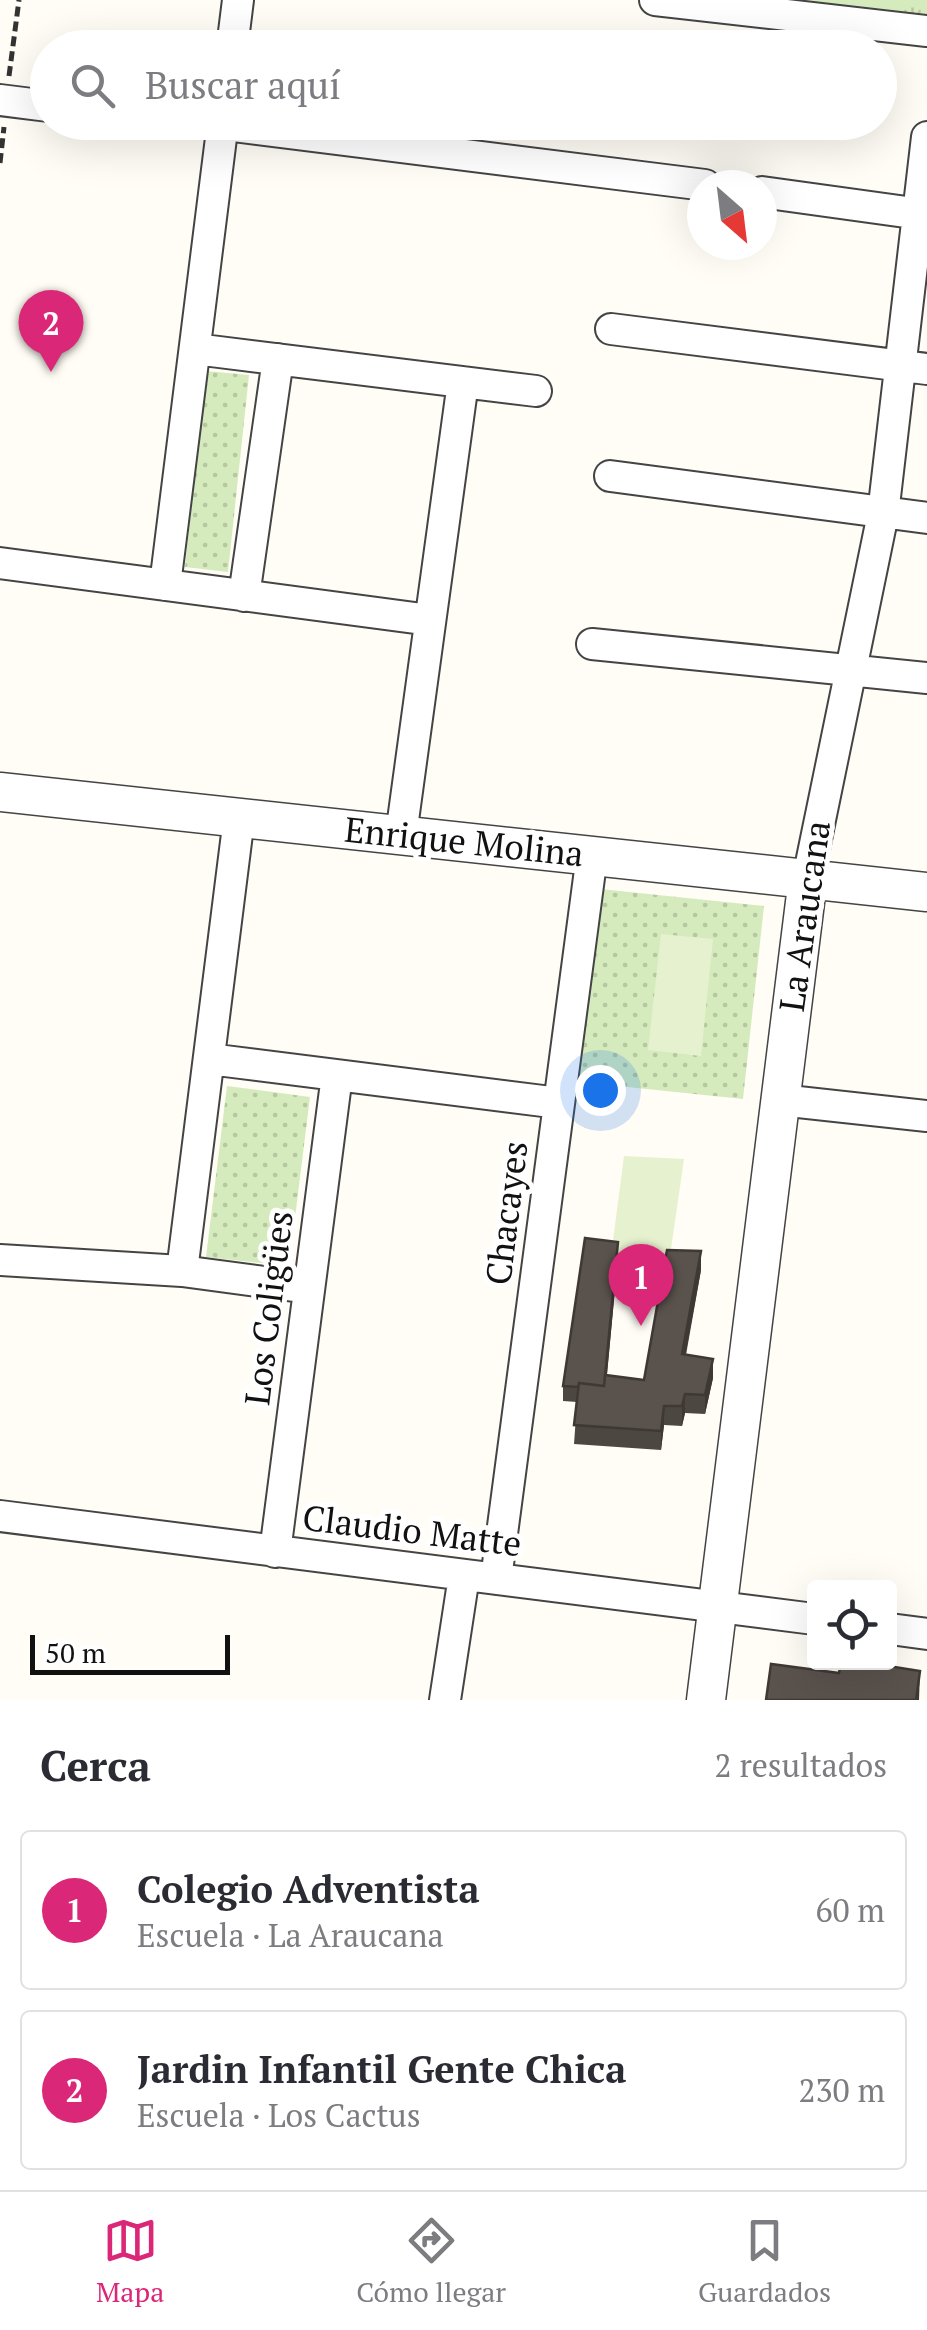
<!DOCTYPE html>
<html lang="es">
<meta charset="utf-8">
<style>
body{margin:0;font-family:"PT Serif",serif;background:#f2f2f3;color:#2b2b33}
.controls{position:absolute;right:30px;bottom:30px;display:grid;overflow:hidden;border-radius:10px;box-shadow:0 10px 40px #0002}
.controls button{width:90px;height:90px;display:grid;place-items:center;padding:0;border:0;border-bottom:2px solid #e1e1e2;background:#fff;color:#2b2b33;font:50px sans-serif}
.compass{position:absolute;left:687px;top:170px;width:90px;height:90px;border-radius:50%;background:#fff;box-shadow:0 10px 40px #0002;rotate:152deg}
.scale{position:absolute;left:30px;bottom:25px;width:200px;box-sizing:border-box;padding-left:10px;border:5px solid #111;border-top:0;font-size:28px;line-height:35px;white-space:nowrap;color:#111;-webkit-text-stroke:8px #fff;paint-order:stroke}
.you{position:absolute;left:600px;top:1090px;width:35px;height:35px;margin:-25px;border:8px solid #fff;border-radius:50%;background:#1a73e8;box-shadow:0 0 0 15px #1a73e833}
.badge{display:grid;place-items:center;width:65px;height:65px;border-radius:50%;background:#db2777;color:#fff;font-size:32px;font-weight:700}
.pin{position:absolute;translate:-50% -82px;filter:drop-shadow(0 2px 5px #0008)}
.pin::after{content:'';position:absolute;top:52px;width:35px;height:30px;background:inherit;clip-path:polygon(0 0,100% 0,50% 100%)}
.list{margin:0;padding:0;list-style:none}
h2{display:flex;justify-content:space-between;align-items:center;height:130px;margin:0;padding:0 40px;font-size:42px}
h2 small{font-size:32px;font-weight:400;color:#7c7c81}
.list li{display:grid;grid-template-columns:65px 1fr auto;gap:30px;align-items:center;box-sizing:border-box;height:160px;margin:0 20px 20px;padding:0 20px;border:2px solid #e1e1e2;border-radius:10px}
.list b{display:block;font-size:38px;white-space:nowrap}
.list p{margin:0;font-size:32px;white-space:nowrap;color:#7c7c81}
.list em{font-size:32px;font-style:normal;color:#7c7c81}
.icon{flex:none;width:55px;height:55px;fill:none;stroke:currentColor;stroke-width:2;stroke-linecap:round;stroke-linejoin:round}
.map{position:relative;flex:none;width:927px;height:1700px;overflow:hidden}
.search{position:absolute;background:#fff;box-shadow:0 10px 40px #0002;left:30px;right:30px;top:30px;height:110px;display:flex;align-items:center;gap:25px;box-sizing:border-box;padding:0 35px;border-radius:55px;color:#7c7c81;font-size:38px}
.sheet{height:490px;background:#fff}
nav{display:flex;justify-content:space-around;align-items:center;box-sizing:border-box;height:140px;border-top:2px solid #e1e1e2;background:#fff;font-size:28px;color:#7c7c81}
nav a{display:grid;justify-items:center;gap:5px}
nav .on{color:#db2777}
.map>svg:first-child{display:block}
.grass{fill:url(#grass-dots)}
.park{fill:url(#park-tufts)}
.pitch{fill:#e6f2cf}
.lines{fill:none;stroke-linecap:round;stroke-linejoin:round}
.minor-casing{stroke:#444;stroke-width:34}
.tertiary-casing{stroke:#444;stroke-width:41}
.path{stroke:#333;stroke-width:5;stroke-dasharray:10 5;stroke-linecap:butt}
.minor{stroke:#fff;stroke-width:30}
.tertiary{stroke:#fff;stroke-width:38}
.wall{fill:#4d4742}
.shaded-wall{fill:#3f3936}
.building{fill:#5a524d;stroke:#3f3936;stroke-width:2.5}
.labels{text-anchor:middle;stroke-width:10;stroke-linejoin:round;paint-order:stroke}
.street-label{font-size:35px;fill:#111;stroke:#fff}
</style>
<div class="map">
<svg width="927" height="1700" viewBox="0 0 927 1700">
<defs>
<pattern id="grass-dots" width="8" height="8" patternUnits="userSpaceOnUse" patternTransform="scale(2.5)"><rect width="8" height="8" fill="#d5ebbd"/><path d="M2 2h.1M6 6h.1" fill="none" stroke="#b6c8a1" stroke-width="1.8" stroke-linecap="round"/></pattern>
<pattern id="park-tufts" width="24" height="20" patternUnits="userSpaceOnUse" patternTransform="scale(2.5)"><rect width="24" height="20" fill="#d5ebbd"/><path d="M3 7l-1-3M5 7V3M7 7l1-3M15 17l-1-3M17 17v-4M19 17l1-3" fill="none" stroke="#b6c8a1"/></pattern>
</defs>
<rect width="100%" height="100%" fill="#fffdf5"/>
<!-- grass -->
<path class="grass" d="M206,371L249,375L228,572L185,567Z
M600,889L764,906L743,1099L579,1082Z
M227,1086L310,1097L289,1266L206,1257Z"/>
<!-- park -->
<path class="park" d="M698,0H927V31Z"/>
<!-- pitch -->
<path class="pitch" d="M661,934L713,939L701,1056L648,1050Z
M624,1156L684,1159L669,1263L611,1256Z"/>
<g class="lines">
<defs>
<path id="minor" d="M655,0L927,31
M232,48L238,0
M0,100L48,106
M202,122L705,185
M762,192L927,215
M611,329L927,369
M195,349L536,391
M610,476L927,518
M0,563L430,620
M165,585L223,122
M244,596L278,359
M592,644L927,678
M401,835L463,382
M808,878L883,514L927,137
M209,1059L559,1103
M780,1100L927,1116
M0,1260L182,1271L309,1288
M182,1271L239,818
M0,1516L814,1619
M275,1552L337,1075
M496,1579L592,855
M890,1629L927,1634
M445,1700L464,1576"/>
<path id="tertiary" d="M0,792L927,892
M706,1700L808,878"/>
</defs>
<!-- minor casing -->
<use href="#minor" class="minor-casing"/>
<!-- tertiary casing -->
<use href="#tertiary" class="tertiary-casing"/>
<!-- path -->
<path class="path" d="M9,76L19,0
M0,163L4,127"/>
<!-- minor -->
<use href="#minor" class="minor"/>
<!-- tertiary -->
<use href="#tertiary" class="tertiary"/>
</g>
<!-- wall -->
<path class="wall" d="M618,1257L607,1375L644,1380L701,1270L686,1355L713,1378L705,1414L685,1413L682,1426L664,1425L661,1450L574,1444L577,1402L563,1401V1386Z"/>
<!-- shaded-wall -->
<path class="shaded-wall" d="M618,1242V1257L604,1405V1390Z
M701,1251V1270L682,1373V1354Z
M713,1359V1378L705,1414V1395Z
M685,1394V1413L682,1426V1406Z
M664,1406V1425L661,1450V1431Z
M920,1671L919,1700H916Z"/>
<!-- building -->
<path class="building" d="M585,1238L618,1242L604,1386L579,1383L578,1387L563,1386Z
M667,1250L701,1251L682,1354L713,1359L705,1395L685,1394L682,1406H664L661,1431L574,1425L579,1383L604,1386L605,1375L644,1380Z
M841,1662H863L920,1671L916,1700H766L771,1664L839,1673Z"/>
<g class="labels">
<!-- street labels -->
<g class="street-label">
<text transform="translate(464 842) rotate(6)" y="12">Enrique Molina</text>
<text transform="translate(805 916) rotate(-82)" y="12">La Araucana</text>
<text transform="translate(507 1213) rotate(-83)" y="12">Chacayes</text>
<text transform="translate(269 1308) rotate(-83)" y="12">Los Coligües</text>
<text transform="translate(412 1531) rotate(7)" y="12">Claudio Matte</text>
</g>
</g>
</svg>
<div class="controls">
<button><svg class="icon" aria-label="locate" viewBox="0 0 24 24"><circle cx="12" cy="12" r="6"/><path d="M12 2v4M12 18v4M2 12h4M18 12h4"/></svg></button>
</div>
<svg class="compass" viewBox="-18 -18 36 36"><path d="M0-13l5 13h-10z" fill="#e53935"/><path d="M0 13l5-13h-10z" fill="#7c7c81"/></svg>
<div class="scale">50 m</div>
<div class="you"></div>
<div class="pin badge" style="left:641px;top:1326px">1</div>
<div class="pin badge" style="left:51px;top:372px">2</div>
<div class="search"><svg class="icon" aria-label="search" viewBox="0 0 24 24"><circle cx="10" cy="10" r="6"/><path d="M15 15l6 6"/></svg>Buscar aquí</div>
</div>
<section class="sheet">
<h2>Cerca<small>2 resultados</small></h2>
<ul class="list">
<li><span class="badge">1</span><div><b>Colegio Adventista</b><p>Escuela · La Araucana</p></div><em>60 m</em></li>
<li><span class="badge">2</span><div><b>Jardin Infantil Gente Chica</b><p>Escuela · Los Cactus</p></div><em>230 m</em></li>
</ul>
</section>
<nav>
<a class="on"><svg class="icon" aria-label="map" viewBox="0 0 24 24"><path d="M3 6l6-2 6 2 6-2v14l-6 2-6-2-6 2zM9 4v14M15 6v14"/></svg>Mapa</a>
<a><svg class="icon" aria-label="directions" viewBox="0 0 24 24"><path d="M12 3l9 9-9 9-9-9zM9 14v-3h6M13 9l2 2-2 2"/></svg>Cómo llegar</a>
<a><svg class="icon" aria-label="saved" viewBox="0 0 24 24"><path d="M7 4h10v16l-5-4-5 4z"/></svg>Guardados</a>
</nav>
